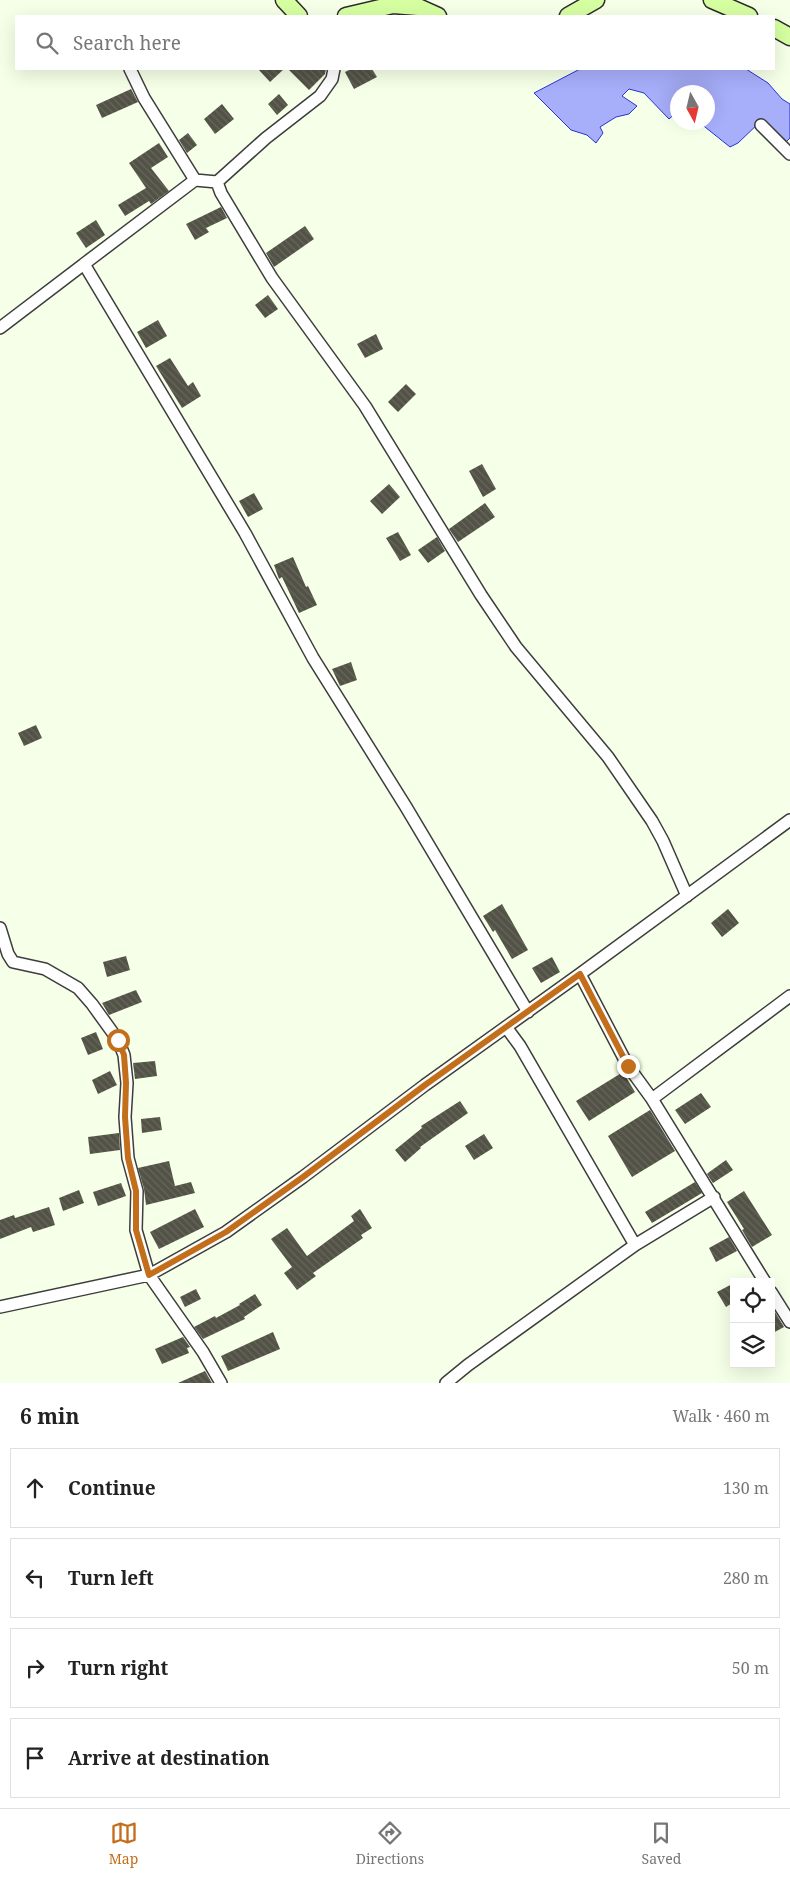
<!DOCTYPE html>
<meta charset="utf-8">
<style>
body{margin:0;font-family:"Noto Serif",serif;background:#f6f6f6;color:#222}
.controls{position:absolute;right:15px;bottom:15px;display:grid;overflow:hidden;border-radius:0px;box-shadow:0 5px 20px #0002}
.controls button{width:45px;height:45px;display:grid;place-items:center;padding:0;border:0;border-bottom:1px solid #e0e0e0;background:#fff;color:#222;font:25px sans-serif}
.compass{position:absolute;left:670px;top:85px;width:45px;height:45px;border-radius:50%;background:#fff;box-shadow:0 5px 20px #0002;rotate:172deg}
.stop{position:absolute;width:15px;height:15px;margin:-11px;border:4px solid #c26e1a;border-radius:50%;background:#fff}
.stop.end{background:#c26e1a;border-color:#fff;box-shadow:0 1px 5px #0008}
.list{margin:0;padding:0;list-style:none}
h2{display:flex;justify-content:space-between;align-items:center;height:65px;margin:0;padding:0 20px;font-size:21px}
h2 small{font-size:16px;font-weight:400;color:#767676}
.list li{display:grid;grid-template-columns:32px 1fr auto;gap:15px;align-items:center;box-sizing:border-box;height:80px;margin:0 10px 10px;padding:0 10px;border:1px solid #e0e0e0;border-radius:0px}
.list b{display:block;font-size:19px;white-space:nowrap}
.list em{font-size:16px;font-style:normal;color:#767676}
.icon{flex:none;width:28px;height:28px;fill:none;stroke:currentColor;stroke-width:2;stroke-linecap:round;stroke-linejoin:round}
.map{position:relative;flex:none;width:790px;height:1383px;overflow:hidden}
.search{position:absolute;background:#fff;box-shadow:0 5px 20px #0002;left:15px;right:15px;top:15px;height:55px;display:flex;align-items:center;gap:12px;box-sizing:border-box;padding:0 18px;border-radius:0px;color:#767676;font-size:19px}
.sheet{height:425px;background:#fff}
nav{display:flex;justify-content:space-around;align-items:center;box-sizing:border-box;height:70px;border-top:1px solid #e0e0e0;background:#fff;font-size:14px;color:#767676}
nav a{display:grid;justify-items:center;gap:2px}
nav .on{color:#c26e1a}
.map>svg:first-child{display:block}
.water{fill:#a7aefa;stroke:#2a33d6}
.building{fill:url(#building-back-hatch)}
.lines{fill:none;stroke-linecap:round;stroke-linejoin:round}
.street-casing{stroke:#3d3d3d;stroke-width:14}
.secondary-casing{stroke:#2c2c2c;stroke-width:19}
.street{stroke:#fff;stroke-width:11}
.secondary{stroke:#d6ffa2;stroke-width:16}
.route{stroke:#c26e1a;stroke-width:6}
</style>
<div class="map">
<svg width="790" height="1383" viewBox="0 0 790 1383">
<defs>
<pattern id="building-back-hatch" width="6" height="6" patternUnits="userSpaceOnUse" patternTransform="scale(1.25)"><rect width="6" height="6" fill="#535246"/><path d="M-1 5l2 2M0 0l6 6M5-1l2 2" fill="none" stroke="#67665c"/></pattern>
</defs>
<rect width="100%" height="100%" fill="#f6ffe7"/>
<!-- water -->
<path class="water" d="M580,69H746L768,83L782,99L790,104V138L786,142L761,121L738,143L730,147L700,123L708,122V92H678L677,112L669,119L644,93L629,89L622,96L637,106L629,114L616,117L600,127L603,133L596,143L587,135L571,130L534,93Z"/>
<!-- building -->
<path class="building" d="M258,69H284L270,82Z
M288,69H326L325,74L309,90Z
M351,69H372L377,77L354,89L345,72Z
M131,89L138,102L102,118L96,105Z
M279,94L288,105L277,115L268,104Z
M222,104L234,119L215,134L204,119Z
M188,133L197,145L187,153L179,140Z
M159,143L168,157L151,168L169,191L151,204L149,201L125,216L118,205L146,188L129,163Z
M221,207L227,218L206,228L209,232L195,240L186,224Z
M96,220L105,235L86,248L76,233Z
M305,226L314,239L274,267L266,253Z
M268,295L278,309L265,318L255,305Z
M158,320L167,336L146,348L137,332Z
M376,334L383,349L365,358L357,344Z
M170,358L188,386L193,382L201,396L182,408L156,366Z
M406,384L416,394L398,412L388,402Z
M482,464L496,489L483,497L469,471Z
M389,484L400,497L382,514L370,501Z
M254,493L263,509L248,517L239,501Z
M485,503L495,517L458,542L449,529Z
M398,532L411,555L400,561L386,538Z
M437,537L445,551L428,563L418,550Z
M293,557L306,587L308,586L317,605L299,613L282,577L279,579L274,565Z
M351,662L357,680L340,686L332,669Z
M36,725L42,738L24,746L18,733Z
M502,904L528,950L512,959L495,930L493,932L483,916Z
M728,909L739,923L722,937L711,923Z
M126,956L130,970L107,977L103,962Z
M552,957L560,972L541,983L532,968Z
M136,990L142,1002L109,1015L102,1003Z
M96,1032L103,1049L88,1055L81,1038Z
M155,1061L157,1076L135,1079L133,1063Z
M110,1071L117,1085L98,1094L92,1080Z
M623,1072L635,1092L589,1121L576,1101Z
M701,1093L711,1107L685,1124L675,1110Z
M460,1101L468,1113L420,1147L421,1148L405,1162L395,1150L422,1128L421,1126Z
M650,1110L675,1151L632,1177L608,1136Z
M160,1117L162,1130L142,1133L141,1119Z
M119,1133L120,1150L90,1154L88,1137Z
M484,1134L493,1148L474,1160L465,1146Z
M726,1160L733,1170L713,1183L707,1174L708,1173Z
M169,1161L175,1186L191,1182L195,1193L146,1205L144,1189L138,1168Z
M695,1182L702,1193L652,1223L645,1212Z
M121,1183L126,1196L98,1206L93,1192Z
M79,1190L84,1203L63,1211L59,1198Z
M744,1191L772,1235L752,1247L742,1230L744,1229L727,1202Z
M49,1207L55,1225L33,1232L31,1227L0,1239V1220L14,1215L15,1218Z
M195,1209L204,1227L159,1249L150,1232Z
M360,1209L372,1228L361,1235L363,1238L313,1273L316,1276L297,1290L284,1273L292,1267L271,1239L287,1228L307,1256L354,1221L351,1216Z
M729,1237L737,1251L716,1262L709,1248Z
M734,1283V1302L726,1307L717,1292Z
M196,1289L201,1299L185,1307L180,1297Z
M255,1294L262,1305L244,1317L245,1319L203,1339L194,1327L215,1316L216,1318L240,1305L239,1304Z
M775,1312L784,1327L771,1334V1314Z
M273,1332L280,1349L228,1371L221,1356Z
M183,1337L190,1347L187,1348L189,1353L162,1364L155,1349Z
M205,1371L212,1383H178Z"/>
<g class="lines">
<defs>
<path id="street" d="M130,69L144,98L195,180
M761,125L790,154
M217,182L221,193L272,278L365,406L481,595L516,647L608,757L652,821L663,841L687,896
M84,264L195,180L217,182L266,138L320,96L332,79L334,69
M0,328L84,264L245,533L313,658L406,807L528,1012
M0,928L8,954L13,962L45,969L78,988L92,1004L118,1040L124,1055L127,1083L125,1117L128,1158L137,1191L136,1230L149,1275L203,1352L221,1383
M580,974L628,1066L652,1099L765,1282
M506,1027L520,1046L635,1245L714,1197
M652,1099L790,996
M771,1292L790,1322
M0,1307L149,1275L226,1232L303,1177L425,1085L580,974L790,820
M446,1383L468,1365L635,1245"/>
<path id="secondary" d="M284,0L299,16
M712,0L749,16
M346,16L393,5L418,7L438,16
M568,16L596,0
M774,28L790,37"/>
</defs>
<!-- street casing -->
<use href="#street" class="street-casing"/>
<!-- secondary casing -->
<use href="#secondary" class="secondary-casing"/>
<!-- street -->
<use href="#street" class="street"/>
<!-- secondary -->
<use href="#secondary" class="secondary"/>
</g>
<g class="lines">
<!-- route -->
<path class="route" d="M118,1040L124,1055L126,1083L125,1117L128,1158L136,1191V1230L149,1275L226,1232L303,1177L425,1085L580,974L628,1066"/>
</g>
</svg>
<div class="controls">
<button><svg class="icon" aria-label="locate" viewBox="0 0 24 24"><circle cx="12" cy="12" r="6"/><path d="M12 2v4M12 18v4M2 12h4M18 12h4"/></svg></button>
<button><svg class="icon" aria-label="layers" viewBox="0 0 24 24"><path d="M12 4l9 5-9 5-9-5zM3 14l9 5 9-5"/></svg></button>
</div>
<svg class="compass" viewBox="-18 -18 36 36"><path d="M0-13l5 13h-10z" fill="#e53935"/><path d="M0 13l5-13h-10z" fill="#767676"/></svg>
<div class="stop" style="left:118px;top:1040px"></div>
<div class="stop end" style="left:628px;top:1066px"></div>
<div class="search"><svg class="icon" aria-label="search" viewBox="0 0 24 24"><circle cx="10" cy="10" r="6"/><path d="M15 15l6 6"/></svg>Search here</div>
</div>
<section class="sheet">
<h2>6 min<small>Walk · 460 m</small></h2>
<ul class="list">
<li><svg class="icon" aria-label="ahead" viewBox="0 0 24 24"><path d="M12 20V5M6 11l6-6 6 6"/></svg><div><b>Continue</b></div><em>130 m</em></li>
<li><svg class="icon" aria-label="left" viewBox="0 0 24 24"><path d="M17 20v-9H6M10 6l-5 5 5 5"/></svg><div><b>Turn left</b></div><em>280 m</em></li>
<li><svg class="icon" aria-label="right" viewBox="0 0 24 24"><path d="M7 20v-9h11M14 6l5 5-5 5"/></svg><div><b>Turn right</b></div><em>50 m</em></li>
<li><svg class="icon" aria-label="arrive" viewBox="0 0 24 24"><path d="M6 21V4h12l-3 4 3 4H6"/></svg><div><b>Arrive at destination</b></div></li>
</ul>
</section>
<nav>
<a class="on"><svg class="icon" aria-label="map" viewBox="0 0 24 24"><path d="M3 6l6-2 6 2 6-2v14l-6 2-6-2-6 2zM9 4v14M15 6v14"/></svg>Map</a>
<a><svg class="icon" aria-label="directions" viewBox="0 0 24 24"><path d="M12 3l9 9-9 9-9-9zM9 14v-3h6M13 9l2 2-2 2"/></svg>Directions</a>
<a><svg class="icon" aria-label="saved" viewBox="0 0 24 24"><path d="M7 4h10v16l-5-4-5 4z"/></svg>Saved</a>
</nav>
